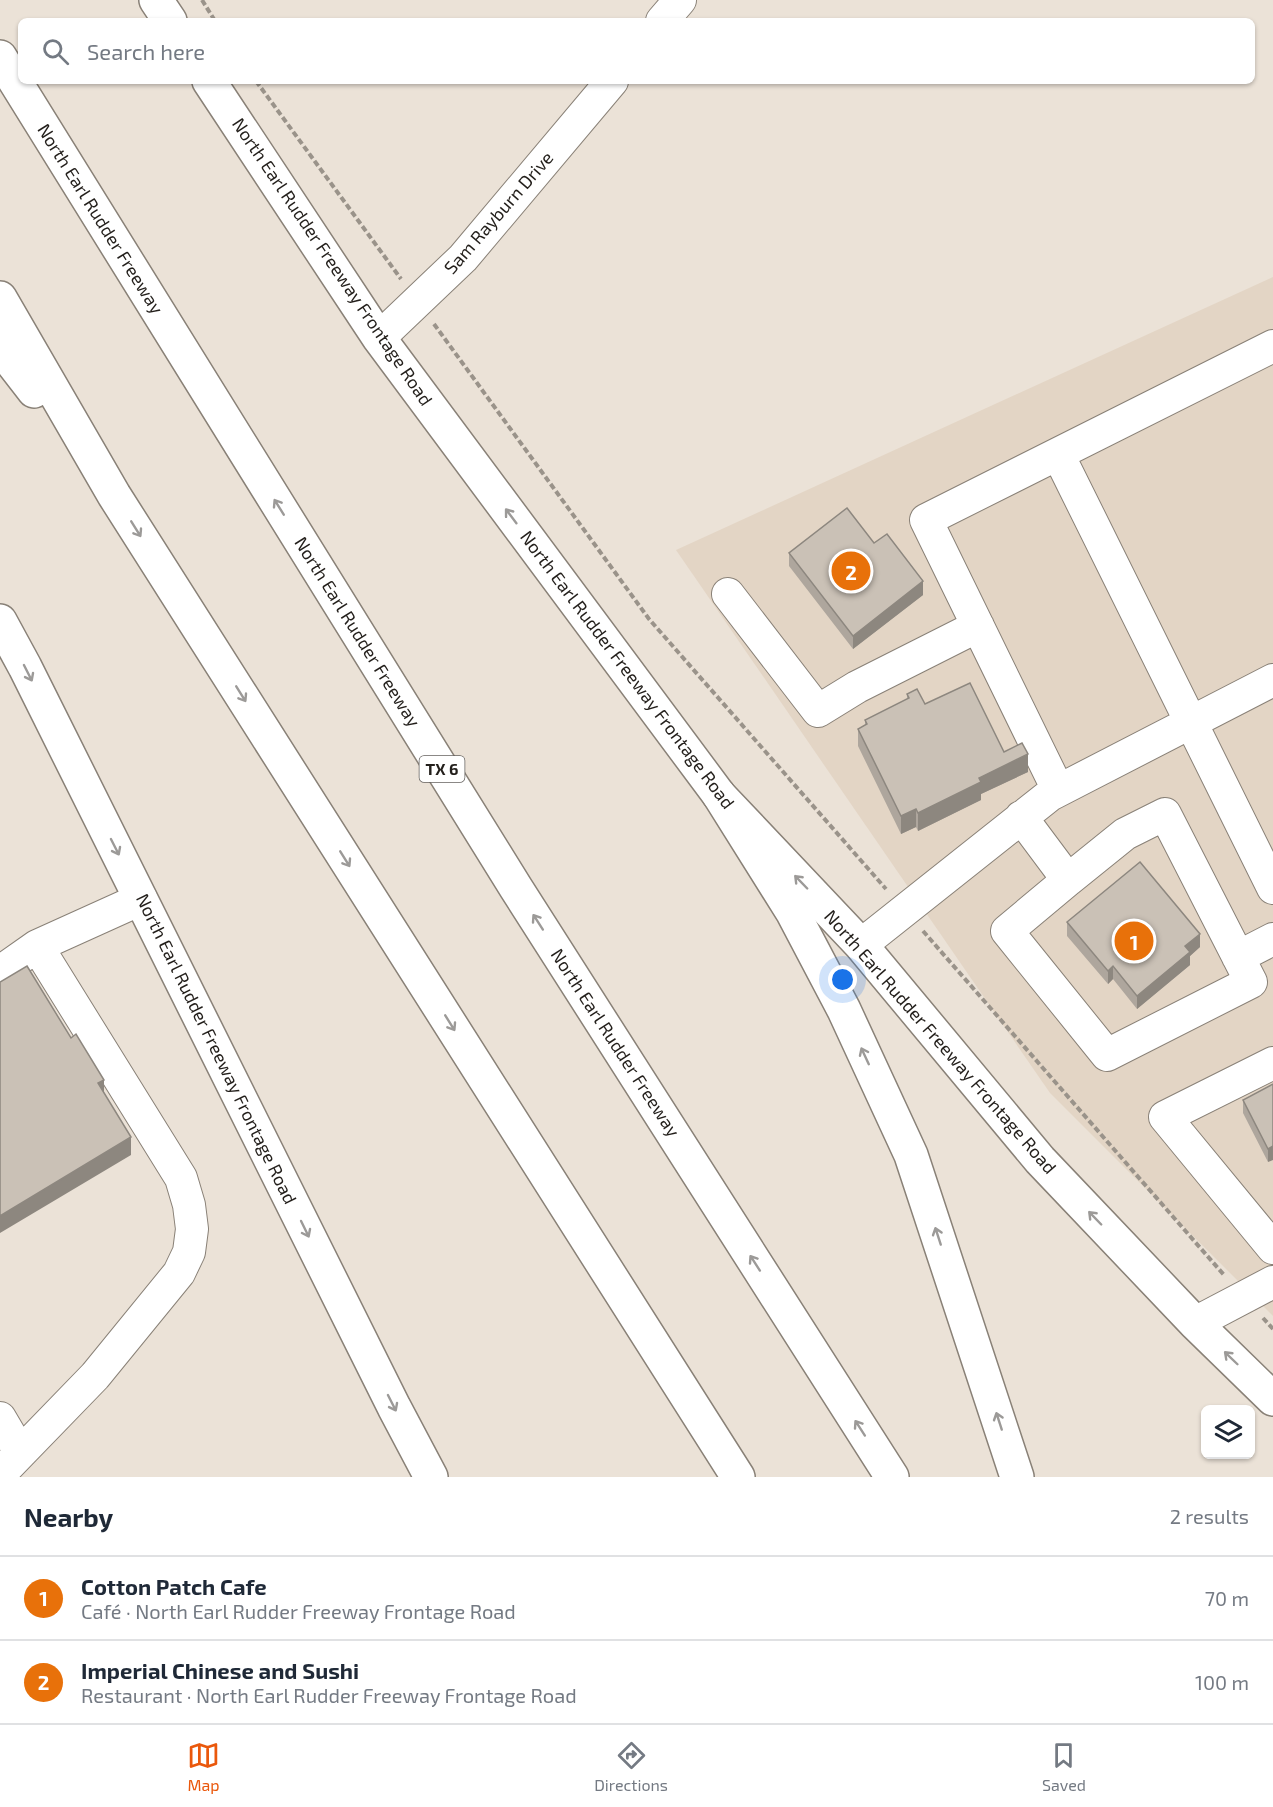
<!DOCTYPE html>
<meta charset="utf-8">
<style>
body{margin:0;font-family:"Exo 2",sans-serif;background:#f2f2f3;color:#1f2937}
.controls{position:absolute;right:18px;bottom:18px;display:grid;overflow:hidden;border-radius:9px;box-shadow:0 2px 4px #0004}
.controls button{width:54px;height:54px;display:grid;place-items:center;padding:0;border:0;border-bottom:2px solid #e0e1e3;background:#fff;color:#1f2937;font:30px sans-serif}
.you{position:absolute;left:843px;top:980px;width:21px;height:21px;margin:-15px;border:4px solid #fff;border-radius:50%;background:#1a73e8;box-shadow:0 0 0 9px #1a73e833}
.badge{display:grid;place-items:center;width:39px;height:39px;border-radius:50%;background:#ea580c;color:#fff;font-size:20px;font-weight:700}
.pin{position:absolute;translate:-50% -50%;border:3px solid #fff;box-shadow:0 2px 6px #0006}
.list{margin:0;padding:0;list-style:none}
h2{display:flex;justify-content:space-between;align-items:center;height:78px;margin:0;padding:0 24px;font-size:26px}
h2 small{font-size:20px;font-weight:400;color:#747a83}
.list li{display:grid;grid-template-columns:39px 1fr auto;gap:18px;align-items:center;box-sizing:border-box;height:84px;padding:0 24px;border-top:2px solid #e0e1e3}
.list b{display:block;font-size:22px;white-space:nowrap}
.list p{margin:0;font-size:20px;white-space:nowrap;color:#747a83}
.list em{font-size:20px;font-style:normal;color:#747a83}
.icon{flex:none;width:33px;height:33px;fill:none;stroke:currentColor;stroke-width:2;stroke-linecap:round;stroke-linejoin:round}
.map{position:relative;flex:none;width:1273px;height:1477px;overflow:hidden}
.search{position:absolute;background:#fff;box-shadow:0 2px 4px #0004;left:18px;right:18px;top:18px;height:66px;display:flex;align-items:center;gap:15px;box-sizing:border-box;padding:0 21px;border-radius:9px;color:#747a83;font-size:22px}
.sheet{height:246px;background:#fff}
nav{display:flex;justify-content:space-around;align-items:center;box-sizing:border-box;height:84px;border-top:2px solid #e0e1e3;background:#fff;font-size:16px;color:#747a83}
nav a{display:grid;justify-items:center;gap:3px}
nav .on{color:#ea580c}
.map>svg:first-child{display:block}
.built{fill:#e3d5c5}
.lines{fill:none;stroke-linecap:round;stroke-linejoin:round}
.minor-casing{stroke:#898177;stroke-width:34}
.major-casing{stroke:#898177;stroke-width:36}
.highway-casing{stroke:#898177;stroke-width:36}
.path{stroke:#9a938a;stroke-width:4;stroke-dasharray:6 3;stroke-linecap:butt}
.minor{stroke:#fff;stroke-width:32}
.major{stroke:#fff;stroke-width:33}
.highway{stroke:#fff;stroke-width:33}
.wall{fill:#aea69d}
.shaded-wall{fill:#8d877f}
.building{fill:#cac1b6;stroke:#8d877f;stroke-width:1.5}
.oneway{stroke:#9c9a98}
.labels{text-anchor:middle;stroke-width:4.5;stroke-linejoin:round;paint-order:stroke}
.shield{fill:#fff;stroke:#65625f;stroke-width:1.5}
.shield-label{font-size:16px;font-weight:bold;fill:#231f1b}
.street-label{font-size:18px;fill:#231f1b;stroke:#fff}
</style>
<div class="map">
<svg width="1273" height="1477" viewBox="0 0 1273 1477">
<rect width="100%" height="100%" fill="#ebe2d7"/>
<!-- built -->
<path class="built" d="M1273,277V1316L1050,1093L676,550Z"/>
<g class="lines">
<defs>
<path id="minor" d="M662,21L680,0
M379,338L463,258L612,81
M1058,454L1273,888
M728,594L818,711L857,687L978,626
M1058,790L926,520L1273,346
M1021,817L1068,880L1007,931L1107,1055L1251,982L1165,814L1125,834L1068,880
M861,945L1050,795L1273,680
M1238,957L1273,939
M0,972L37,946L141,899
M1273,1063L1165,1117L1273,1248
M1195,1323L1273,1282
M0,1418L20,1452
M0,1474L95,1376L179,1273L189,1252L192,1229L189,1205L181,1178L37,946"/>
<path id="major" d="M156,0L170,21
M209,81L379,338L719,795L861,945L1040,1160L1195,1323L1273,1399
M0,621L25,667L394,1407L431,1477"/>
<path id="highway" d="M0,57L516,888L892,1477
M0,298L114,495L738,1477
M0,347L34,391
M719,795L793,913L844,1010L911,1155L1017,1477"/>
</defs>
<!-- minor casing -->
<use href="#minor" class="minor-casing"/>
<!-- major casing -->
<use href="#major" class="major-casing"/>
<!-- highway casing -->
<use href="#highway" class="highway-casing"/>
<!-- path -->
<path class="path" d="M202,0L215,21
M256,81L401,279
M434,324L649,619L886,889
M923,931L1224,1275
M1263,1318L1273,1329"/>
<!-- minor -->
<use href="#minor" class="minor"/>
<!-- major -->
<use href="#major" class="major"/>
<!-- highway -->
<use href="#highway" class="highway"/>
</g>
<!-- wall -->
<path class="wall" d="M874,543L923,595L853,649L789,566V553Z
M907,694L1004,752L1028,772L981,794V800L918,831L916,827L901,834L858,746V729L865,725V720L907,699Z
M1067,922L1200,947L1190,956V965L1137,1009L1113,979L1108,984L1067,936Z
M1273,1084L1268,1162L1243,1113V1100Z"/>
<!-- shaded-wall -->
<path class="shaded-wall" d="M923,581V595L853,649V636Z
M1028,754V772L981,794V800L918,831V813L979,778Z
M916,809V827L901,834V816Z
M1200,934V947L1190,956V965L1137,1009V996L1185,946Z
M1113,966V979L1108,984V971Z
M104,1080V1097L98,1083Z
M131,1137V1155L0,1233V1216Z
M1273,1146V1160L1268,1162V1149Z"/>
<!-- building -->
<path class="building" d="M847,508L874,543L887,534L923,581L853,636L789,553Z
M970,683L1004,752L1022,743L1028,754L979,778L981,782L918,813L916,809L901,816L858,729L867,724L865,720L909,698L907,694L917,689L925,704Z
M1140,862L1200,934L1185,946L1190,952L1137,996L1113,966L1108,971L1067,922Z
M27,966L71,1038L76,1034L104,1080L98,1083L131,1137L0,1216V982Z
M1273,1084V1146L1268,1149L1243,1100Z"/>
<!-- one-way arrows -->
<defs><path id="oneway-shaft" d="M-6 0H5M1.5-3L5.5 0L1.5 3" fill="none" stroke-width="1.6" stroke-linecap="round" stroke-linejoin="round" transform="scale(1.5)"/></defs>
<g class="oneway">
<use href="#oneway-shaft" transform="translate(279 507) rotate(-122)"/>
<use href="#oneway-shaft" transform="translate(511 516) rotate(-127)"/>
<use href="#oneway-shaft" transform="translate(136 529) rotate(58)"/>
<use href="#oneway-shaft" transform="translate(28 673) rotate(63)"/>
<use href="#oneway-shaft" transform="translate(241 694) rotate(58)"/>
<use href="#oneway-shaft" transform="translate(115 847) rotate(63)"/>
<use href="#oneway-shaft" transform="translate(345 859) rotate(58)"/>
<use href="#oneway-shaft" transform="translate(801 882) rotate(-134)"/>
<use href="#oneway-shaft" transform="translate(538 922) rotate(-123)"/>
<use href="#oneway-shaft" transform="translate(450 1023) rotate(58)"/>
<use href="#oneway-shaft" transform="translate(865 1056) rotate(-115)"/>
<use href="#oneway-shaft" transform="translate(1095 1218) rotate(-134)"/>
<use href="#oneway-shaft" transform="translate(305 1229) rotate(64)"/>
<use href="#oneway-shaft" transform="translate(938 1236) rotate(-108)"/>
<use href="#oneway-shaft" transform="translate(755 1263) rotate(-123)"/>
<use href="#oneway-shaft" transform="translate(1231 1358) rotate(-136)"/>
<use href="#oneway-shaft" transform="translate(392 1403) rotate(63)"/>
<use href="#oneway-shaft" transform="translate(999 1421) rotate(-108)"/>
<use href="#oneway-shaft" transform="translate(860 1428) rotate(-123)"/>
</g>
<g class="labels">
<!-- shield labels -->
<rect class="shield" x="419.5" y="756" width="45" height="26" rx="4.5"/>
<g class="shield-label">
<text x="442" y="775">TX 6</text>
</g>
<!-- street labels -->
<g class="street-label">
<text transform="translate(499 213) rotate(-49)" y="6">Sam Rayburn Drive</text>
<text transform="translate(100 219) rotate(58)" y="6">North Earl Rudder Freeway</text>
<text transform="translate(332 262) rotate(56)" y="6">North Earl Rudder Freeway Frontage Road</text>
<text transform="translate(357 632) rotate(58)" y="6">North Earl Rudder Freeway</text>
<text transform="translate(627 670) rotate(53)" y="6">North Earl Rudder Freeway Frontage Road</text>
<text transform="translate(940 1042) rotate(49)" y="6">North Earl Rudder Freeway Frontage Road</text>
<text transform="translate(615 1043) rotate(57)" y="6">North Earl Rudder Freeway</text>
<text transform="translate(216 1049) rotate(64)" y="6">North Earl Rudder Freeway Frontage Road</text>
</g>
</g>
</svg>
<div class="controls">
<button><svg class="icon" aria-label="layers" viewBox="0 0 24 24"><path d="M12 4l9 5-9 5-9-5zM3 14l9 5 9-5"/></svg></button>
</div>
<div class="you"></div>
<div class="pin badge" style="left:1134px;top:941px;background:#e8710a">1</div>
<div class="pin badge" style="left:851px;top:571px;background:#e8710a">2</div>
<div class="search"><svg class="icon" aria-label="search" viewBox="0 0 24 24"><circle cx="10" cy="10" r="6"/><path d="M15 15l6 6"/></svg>Search here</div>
</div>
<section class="sheet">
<h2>Nearby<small>2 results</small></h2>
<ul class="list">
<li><span class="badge" style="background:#e8710a">1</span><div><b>Cotton Patch Cafe</b><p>Café · North Earl Rudder Freeway Frontage Road</p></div><em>70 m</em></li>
<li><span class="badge" style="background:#e8710a">2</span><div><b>Imperial Chinese and Sushi</b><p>Restaurant · North Earl Rudder Freeway Frontage Road</p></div><em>100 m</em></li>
</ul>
</section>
<nav>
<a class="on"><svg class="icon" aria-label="map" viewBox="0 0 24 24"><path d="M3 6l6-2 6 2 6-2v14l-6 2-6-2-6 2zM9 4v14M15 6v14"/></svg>Map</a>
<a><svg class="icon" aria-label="directions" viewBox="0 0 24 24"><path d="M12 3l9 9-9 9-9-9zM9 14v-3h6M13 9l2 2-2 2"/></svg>Directions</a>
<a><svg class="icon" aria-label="saved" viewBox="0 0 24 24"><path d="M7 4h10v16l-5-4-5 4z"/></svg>Saved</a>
</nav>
